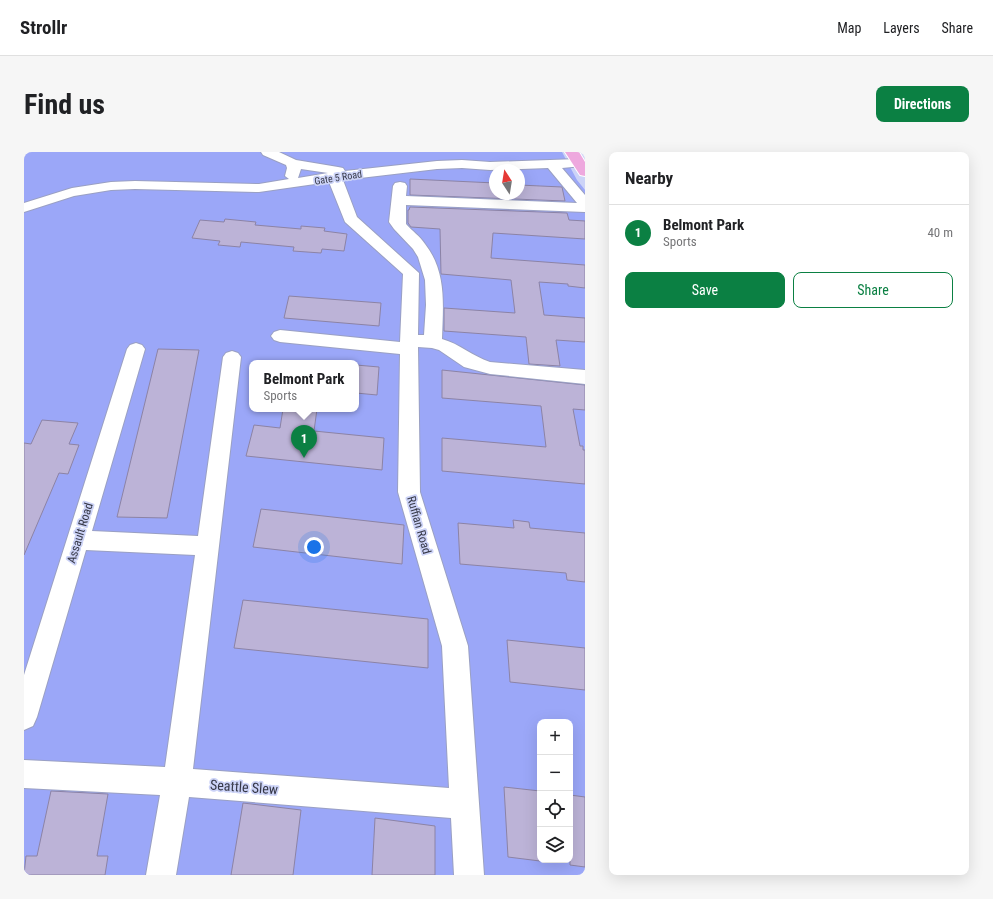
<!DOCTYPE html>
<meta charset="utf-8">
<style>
body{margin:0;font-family:"Roboto Condensed",sans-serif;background:#f6f6f6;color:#202124}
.controls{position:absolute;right:12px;bottom:12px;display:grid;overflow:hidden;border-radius:8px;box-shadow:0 4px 16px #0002}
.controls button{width:36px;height:36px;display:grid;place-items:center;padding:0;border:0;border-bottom:1px solid #e0e0e0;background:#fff;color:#202124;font:20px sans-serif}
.compass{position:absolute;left:465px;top:12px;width:36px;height:36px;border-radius:50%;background:#fff;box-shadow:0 4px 16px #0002;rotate:348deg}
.you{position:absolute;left:290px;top:395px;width:14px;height:14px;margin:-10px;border:3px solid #fff;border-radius:50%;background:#1a73e8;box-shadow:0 0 0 6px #1a73e833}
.badge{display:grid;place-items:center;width:26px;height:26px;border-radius:50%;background:#0b8043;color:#fff;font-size:13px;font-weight:700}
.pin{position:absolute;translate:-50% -33px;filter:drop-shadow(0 1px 2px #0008)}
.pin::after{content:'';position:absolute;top:21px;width:14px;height:12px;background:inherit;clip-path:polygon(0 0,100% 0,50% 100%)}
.popup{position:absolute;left:225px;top:208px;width:110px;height:52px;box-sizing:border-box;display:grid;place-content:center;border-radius:8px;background:#fff;filter:drop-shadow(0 1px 3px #0005);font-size:13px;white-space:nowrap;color:#757577}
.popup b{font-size:15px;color:#202124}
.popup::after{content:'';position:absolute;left:50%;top:100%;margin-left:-8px;border:8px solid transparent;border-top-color:#fff}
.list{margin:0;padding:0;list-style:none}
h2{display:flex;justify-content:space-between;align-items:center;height:52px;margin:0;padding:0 16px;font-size:17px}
h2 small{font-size:13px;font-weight:400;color:#757577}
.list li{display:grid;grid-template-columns:26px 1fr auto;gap:12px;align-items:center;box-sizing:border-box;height:56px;padding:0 16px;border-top:1px solid #e0e0e0}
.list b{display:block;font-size:15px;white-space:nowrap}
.list p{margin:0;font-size:13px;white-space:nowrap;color:#757577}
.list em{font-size:13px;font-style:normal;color:#757577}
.actions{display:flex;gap:8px;padding:12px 16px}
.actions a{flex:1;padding:9px 0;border:1px solid #0b8043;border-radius:8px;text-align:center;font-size:14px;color:#0b8043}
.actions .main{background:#0b8043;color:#fff}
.icon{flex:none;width:22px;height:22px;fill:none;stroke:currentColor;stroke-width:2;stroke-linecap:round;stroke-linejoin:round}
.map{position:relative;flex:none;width:561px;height:723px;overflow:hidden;border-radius:8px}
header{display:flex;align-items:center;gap:24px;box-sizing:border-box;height:56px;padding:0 20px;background:#fff;border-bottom:1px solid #e0e0e0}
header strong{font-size:19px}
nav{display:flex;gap:22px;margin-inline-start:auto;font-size:14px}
.intro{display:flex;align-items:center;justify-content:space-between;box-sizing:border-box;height:96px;padding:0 24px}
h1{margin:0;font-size:28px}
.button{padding:10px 18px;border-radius:8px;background:#0b8043;color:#fff;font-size:14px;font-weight:700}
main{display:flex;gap:24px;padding:0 24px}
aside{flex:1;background:#fff;border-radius:8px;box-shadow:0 4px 16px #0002}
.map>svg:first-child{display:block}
.green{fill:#9ba7f8;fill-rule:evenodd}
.building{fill:#bcb3d7;stroke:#8c83a5}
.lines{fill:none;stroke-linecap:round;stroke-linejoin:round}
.minor-casing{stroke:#9aa0c3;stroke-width:2}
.major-casing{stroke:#fff;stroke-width:2}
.minor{fill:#fff;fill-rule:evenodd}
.major{fill:#eea8de;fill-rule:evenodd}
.labels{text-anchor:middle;stroke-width:3.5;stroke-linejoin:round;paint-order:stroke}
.far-street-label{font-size:10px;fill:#363847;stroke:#ccd3f7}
.street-label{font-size:12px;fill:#363847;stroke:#ccd3f7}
.near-street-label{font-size:14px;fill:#363847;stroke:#ccd3f7}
</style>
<header>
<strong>Strollr</strong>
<nav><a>Map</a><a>Layers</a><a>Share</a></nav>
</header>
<div class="intro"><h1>Find us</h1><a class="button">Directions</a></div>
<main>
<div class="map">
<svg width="561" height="723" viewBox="0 0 561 723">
<rect width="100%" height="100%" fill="#ccd3f7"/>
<!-- green -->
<path class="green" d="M0,0H538L553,28L561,38V723H0ZM471,18H495V42H471ZM228,211H332V257H228ZM516,570H546V708H516Z"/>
<!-- building -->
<path class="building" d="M386,27L471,31V42H495V33L538,35L541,49L386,43Z
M386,55L543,61L545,68L561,69V87L469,81L467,106L561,113V136L544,134V132L515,130L520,163L561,166V190L532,188L536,214L505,212L502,185L420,179V156L491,161L487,128L417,122L416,77L387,75L384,71V58H385Z
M201,67L232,70L231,73L277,77V74L301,76L300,79L323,82L320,99L298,97L297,101L269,99L270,95L217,90L216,95L194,93L196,89L168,86L176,68L200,70Z
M265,144L357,151L355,174L260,166Z
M134,197L175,198L143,366L93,365Z
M332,213L355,215L353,243L332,241Z
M418,218L561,233V258L549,257L556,294H559V298H561V332L418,319V286L522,295L517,254L418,246Z
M259,257H293L290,279L360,286L358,318L222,304L230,273L256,276Z
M18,268L54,271L45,292L55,293L44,322L35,321L0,403V291L7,292Z
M237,357L380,373L378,412L229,395Z
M489,368L505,370L506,376L561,381V430L543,428L542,421L436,412L434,371L490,376Z
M219,448L404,467V516L210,496Z
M483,488L561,496V538L486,530Z
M480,635L516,639V709L484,705Z
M27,639L84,642L73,704H84L81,723H0L2,704H13Z
M546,643L561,645V715L546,713Z
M219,651L277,658L269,723H207Z
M351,666L411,674V723H348Z"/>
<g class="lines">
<defs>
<path id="minor" d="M237,0H255L272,8L314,15L319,16L321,19L413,9L438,8L466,10L554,7L559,8L561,11L559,14L538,16L561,43V60L382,53V72C388,79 396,84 401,92C423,120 419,153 418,187C436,192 448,204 466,210L561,218V232L466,222L440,215L415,198L408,196L394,195L396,340L444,494L460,723H430L427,666L165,645L152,723H122L136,643L0,636V608L141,615L171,403L62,398L13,565L9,574L0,578V523L103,197L106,193L112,191L118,193L121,197L68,379L174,384L199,205L202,201L208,199L214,201L217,205L169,617L425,636L418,494L374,340L376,202L256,190L250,188L247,184L250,180L256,178L376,190L379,122L321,70L305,30L235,40L111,37L87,38L50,44L0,60V51L48,36L87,30L111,29L235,32L265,27L261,24L263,16L262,13L239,3ZM438,16L466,18L524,16L553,51L382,44L383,34L381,31L376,30L371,31L369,34L365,70L370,77L389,97L394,105L401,128L402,153L400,183H394L395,121L333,65L319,28L413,17ZM277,17L304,21L274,26Z"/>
<path id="major" d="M541,0H555L561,10V24L556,23Z"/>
</defs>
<!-- minor casing -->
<use href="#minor" class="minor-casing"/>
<!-- major casing -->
<use href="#major" class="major-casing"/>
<!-- minor -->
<use href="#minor" class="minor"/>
<!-- major -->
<use href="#major" class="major"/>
</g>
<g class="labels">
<!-- far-street labels -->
<g class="far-street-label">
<text transform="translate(314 25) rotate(-9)" y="4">Gate 5 Road</text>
</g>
<!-- street labels -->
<g class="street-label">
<text transform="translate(395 373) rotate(74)" y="4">Ruffian Road</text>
<text transform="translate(56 381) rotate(-73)" y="4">Assault Road</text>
</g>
<!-- near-street labels -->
<g class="near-street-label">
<text transform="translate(220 635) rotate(4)" y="5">Seattle Slew</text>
</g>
</g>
</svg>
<div class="controls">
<button>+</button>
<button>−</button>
<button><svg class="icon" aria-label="locate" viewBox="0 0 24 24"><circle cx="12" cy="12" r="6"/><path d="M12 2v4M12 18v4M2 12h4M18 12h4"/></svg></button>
<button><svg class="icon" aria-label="layers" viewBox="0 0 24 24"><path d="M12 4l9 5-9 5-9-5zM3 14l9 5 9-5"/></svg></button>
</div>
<svg class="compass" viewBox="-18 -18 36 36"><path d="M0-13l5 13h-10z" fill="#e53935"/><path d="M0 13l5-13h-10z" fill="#757577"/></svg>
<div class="you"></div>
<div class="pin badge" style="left:280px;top:306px">1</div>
<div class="popup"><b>Belmont Park</b>Sports</div>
</div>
<aside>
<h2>Nearby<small></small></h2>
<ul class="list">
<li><span class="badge">1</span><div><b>Belmont Park</b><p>Sports</p></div><em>40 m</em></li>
</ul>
<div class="actions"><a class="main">Save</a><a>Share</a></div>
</aside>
</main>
